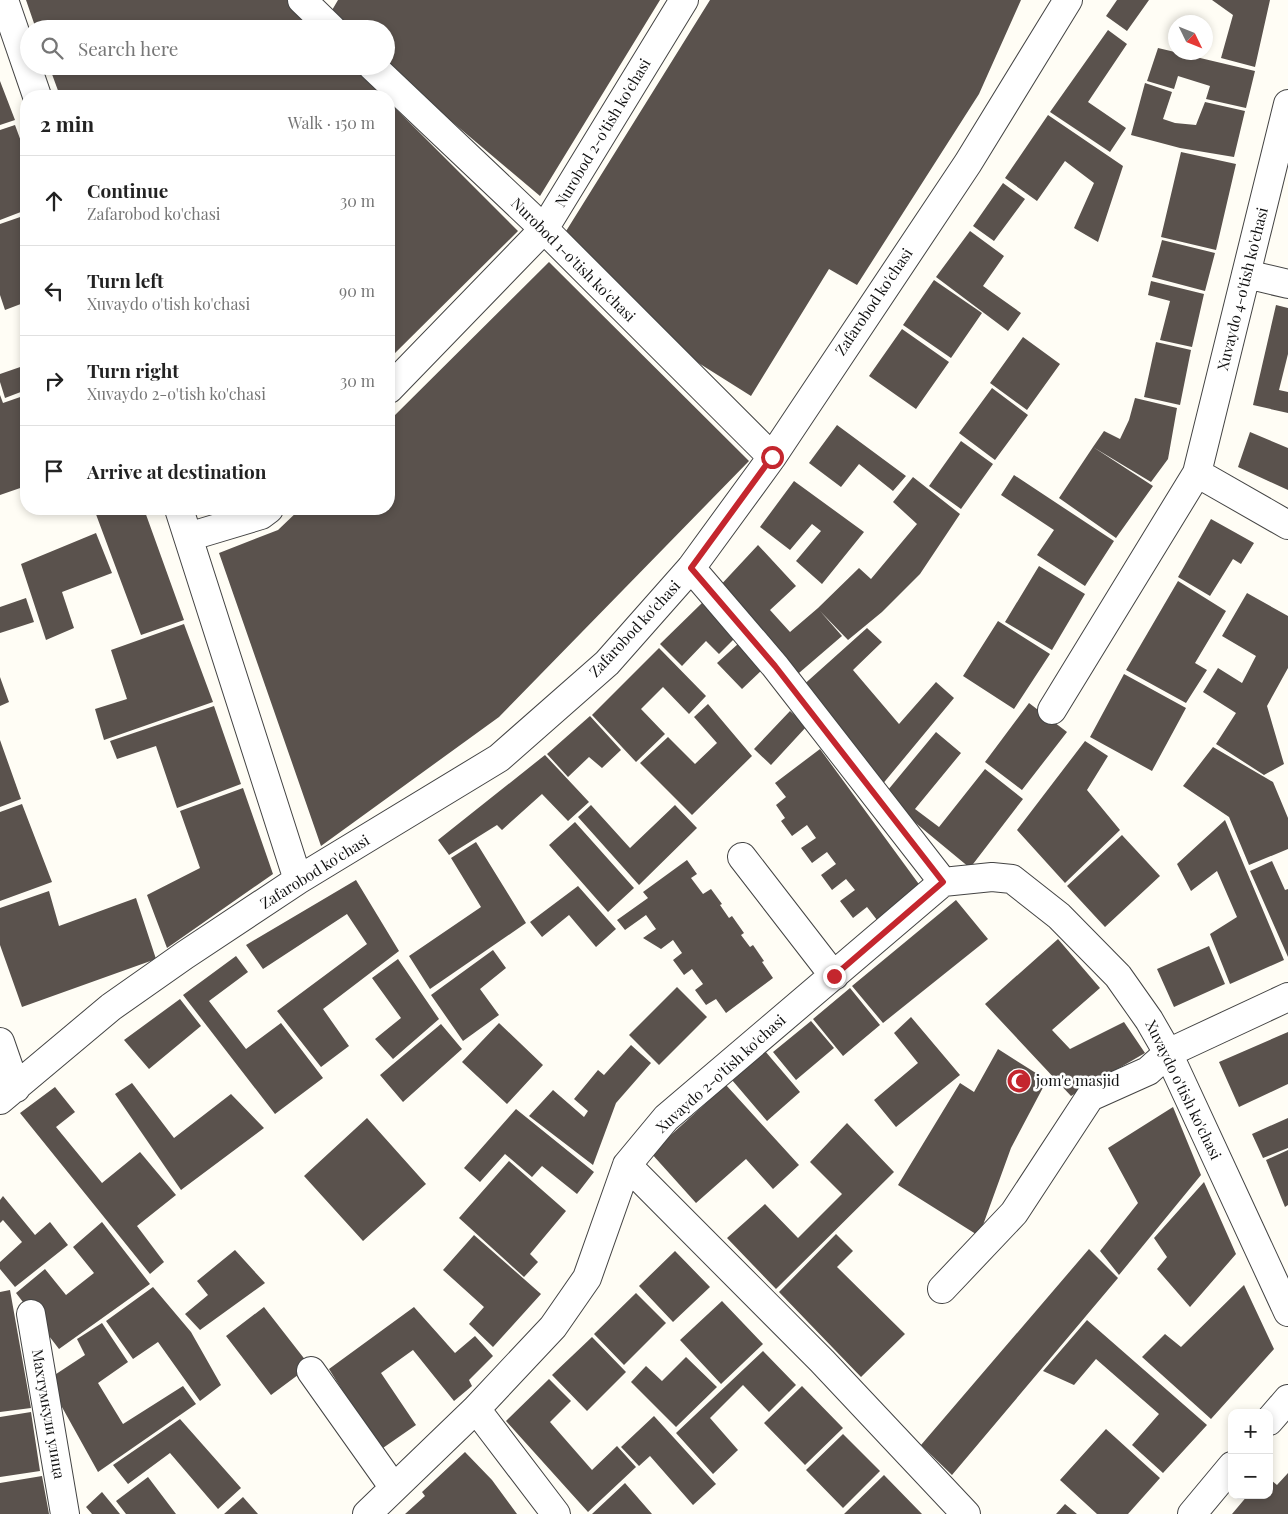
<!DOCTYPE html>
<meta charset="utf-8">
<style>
body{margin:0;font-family:"Playfair Display",serif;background:#f6f6f6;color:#222}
.controls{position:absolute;right:15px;bottom:15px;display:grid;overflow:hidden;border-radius:10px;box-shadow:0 2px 8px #0003}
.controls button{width:45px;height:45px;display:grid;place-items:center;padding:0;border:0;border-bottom:1px solid #e0e0e0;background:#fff;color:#222;font:25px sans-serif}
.compass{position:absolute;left:1168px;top:15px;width:45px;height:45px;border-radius:50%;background:#fff;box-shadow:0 2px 8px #0003;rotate:133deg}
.stop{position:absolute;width:15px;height:15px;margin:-11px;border:4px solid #c4262e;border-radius:50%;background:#fff}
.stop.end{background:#c4262e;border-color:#fff;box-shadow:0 1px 5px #0008}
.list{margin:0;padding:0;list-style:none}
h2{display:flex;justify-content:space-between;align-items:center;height:65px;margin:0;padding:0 20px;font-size:21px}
h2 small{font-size:16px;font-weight:400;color:#767676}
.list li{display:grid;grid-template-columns:32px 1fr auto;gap:15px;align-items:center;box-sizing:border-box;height:90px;padding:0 20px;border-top:1px solid #e0e0e0}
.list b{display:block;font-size:19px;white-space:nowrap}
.list p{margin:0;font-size:16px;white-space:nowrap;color:#767676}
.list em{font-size:16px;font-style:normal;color:#767676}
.icon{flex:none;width:28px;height:28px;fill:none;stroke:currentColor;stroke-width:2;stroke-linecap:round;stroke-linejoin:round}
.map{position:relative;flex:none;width:1288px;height:1514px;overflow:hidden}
.search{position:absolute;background:#fff;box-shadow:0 2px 8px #0003;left:20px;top:20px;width:375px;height:55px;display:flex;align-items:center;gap:12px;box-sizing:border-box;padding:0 18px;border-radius:28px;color:#767676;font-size:19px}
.panel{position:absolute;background:#fff;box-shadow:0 2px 8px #0003;left:20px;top:90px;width:375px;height:425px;border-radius:20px}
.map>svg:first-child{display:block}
.building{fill:#5a524d}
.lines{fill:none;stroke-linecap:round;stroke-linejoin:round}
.minor-casing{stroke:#444;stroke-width:30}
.minor{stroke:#fff;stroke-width:28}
.route{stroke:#c4262e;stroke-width:6}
.labels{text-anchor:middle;stroke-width:5;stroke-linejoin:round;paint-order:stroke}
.street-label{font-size:15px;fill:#111;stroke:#fff}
.poi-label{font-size:15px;fill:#111;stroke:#fff;text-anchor:start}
</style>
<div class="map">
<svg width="1288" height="1514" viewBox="0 0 1288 1514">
<rect width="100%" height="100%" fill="#fffdf5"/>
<!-- building -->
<path class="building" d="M26,0H287L316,29H36Z
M338,0H660L540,196L386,66V29H342L328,17Z
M710,0H1021L979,94L857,285L829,269L751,396L662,340L563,236Z
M1117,0H1149L1127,31L1106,16Z
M1212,0H1270L1255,67L1221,58L1233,15Z
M1108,30L1127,44L1088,102L1126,128L1110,152L1050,112Z
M1158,48L1255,71L1246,108L1206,99L1210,86L1178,76L1174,89L1147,81Z
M49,66H353L383,96H60Z
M0,81L15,120L0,125Z
M1145,83L1172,92L1163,119L1175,123L1196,125L1205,102L1245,111L1234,157L1180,148L1131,135Z
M389,102L518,231L389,359Z
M1048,115L1123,166L1098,242L1074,228L1094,183L1065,161L1037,201L1005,178Z
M15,125L26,155V210L0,220V130Z
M1181,152L1236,164L1216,250L1161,237Z
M1003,183L1025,199L994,241L973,226Z
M26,215V302L5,310L0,295V224Z
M970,231L1004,256L983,286L1021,313L1008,331L936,277Z
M1162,240L1215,253L1205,291L1152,277Z
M549,262L749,461L499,717L321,846L219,553L278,530L300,509H389V421Z
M934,280L982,313L951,358L903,325Z
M1151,281L1204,294L1192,347L1160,340L1170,301L1148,295Z
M1276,305L1288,308V354L1279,390L1288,392V413L1253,405Z
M902,329L949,362L916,409L869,376Z
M1023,337L1060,364L1027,410L990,383Z
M1156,342L1191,350L1180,405L1144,397Z
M26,365V390L5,398L0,382V374Z
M992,388L1028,415L995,460L959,433Z
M0,395L3,403L26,395V486L0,495Z
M1135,398L1177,408L1168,459L1151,482L1093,447L1104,431L1120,439L1129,420Z
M837,425L906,476L893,491L859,464L841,487L809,463Z
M1250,432L1288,448V490L1238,467Z
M961,441L993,464L961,509L929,486Z
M1093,447L1153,486L1116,538L1059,498Z
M1014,475L1114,541L1085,586L1037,555L1054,530L1001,495Z
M913,477L960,514L920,574L882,612L848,640L820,611L842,636L792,679L717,589L758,545L796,586L770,610L790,632L818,608L859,568L871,579L917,524L893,502Z
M794,481L864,532L822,584L796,561L821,531L812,524L790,550L760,527Z
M94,509H144L184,620L141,635Z
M1211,519L1254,543L1241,564L1233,559L1210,596L1178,577Z
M96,533L112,573L62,592L74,628L46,640L21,564Z
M1039,566L1085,594L1052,650L1005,622Z
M1178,581L1226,611L1195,663L1207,670L1186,703L1126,670Z
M1247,593L1288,616V668L1267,706L1284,764L1264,775L1216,744L1236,713L1203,692L1218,668L1242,683L1256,656L1222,636Z
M26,598L34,622L0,633V607Z
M702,603L736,637L719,654L706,641L682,666L660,644Z
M998,621L1050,654L1014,709L963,676Z
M184,624L213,702L104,740L95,709L127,699L111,650Z
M867,628L882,642L853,670L899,724L936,682L954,698L881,786L800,688Z
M739,643L763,669L742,689L717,663Z
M659,648L706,696L689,714L663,687L641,709L665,734L636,762L592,715Z
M1124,674L1186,708L1152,771L1090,737Z
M0,677L9,702L0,706Z
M1029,703L1067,732L1022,790L985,762Z
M708,704L752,756L692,815L640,763L668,737L695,764L717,743L694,717Z
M214,706L241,784L177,808L156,746L117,759L110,741Z
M790,711L807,726L771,765L754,749Z
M590,716L621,750L602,768L589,757L568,777L547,754Z
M936,732L961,753L915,809L939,827L985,769L1023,799L970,868L883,796Z
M0,740L21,799L0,807Z
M1085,741L1108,756L1087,790L1120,830L1065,883L1017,830Z
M1213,747L1273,782L1288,818V849L1249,865L1229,817L1183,786Z
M820,749L921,887L877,920L867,907L853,918L840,901L855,890L846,879L832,890L821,875L836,864L827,852L812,863L801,848L816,838L807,825L792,836L781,821L785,818L776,805L786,797L775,783Z
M545,755L589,802L568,821L542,794L502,830L497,825L449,855L438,840Z
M243,788L273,874L167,948L147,895L200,868L180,811Z
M22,804L52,882L0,901V812Z
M591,805L630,848L675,805L697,828L639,885L578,817Z
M1225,820L1284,960L1230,984L1210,934L1237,917L1217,871L1191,891L1177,864Z
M575,822L634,888L608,912L549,845Z
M1122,835L1160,876L1105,927L1067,886Z
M476,842L526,923L430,989L409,956L481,907L451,858Z
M687,860L697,874L691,878L703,894L711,889L722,904L720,905L729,918L732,916L744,933L741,935L750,947L753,945L764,961L762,962L773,978L726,1013L716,999L706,1005L695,990L703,984L692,969L684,975L673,960L682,953L673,940L661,949L643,938L656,929L646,915L625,930L617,920L648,898L643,892Z
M1272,861L1285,890L1288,889V957L1250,871Z
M356,880L399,951L323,1009L349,1046L321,1067L277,1011L367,944L347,914L263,969L246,945Z
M578,886L616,929L596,947L569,915L542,937L530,922Z
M49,891L59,926L136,898L156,959L22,1007L0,945V908Z
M956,900L988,939L883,1023L852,986Z
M1058,939L1100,988L1052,1030L1070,1049L1124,1022L1145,1053L1071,1096L985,1004Z
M1209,946L1225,984L1174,1007L1157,969Z
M493,950L506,968L480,989L499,1015L463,1041L431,995Z
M236,956L248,972L209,1001L246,1049L281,1023L323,1078L275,1114L183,995Z
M398,959L439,1019L393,1059L375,1039L401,1018L372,978Z
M677,987L707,1017L659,1065L629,1035Z
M850,988L880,1025L843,1056L813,1019Z
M180,999L201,1026L149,1069L124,1040Z
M911,1017L960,1075L896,1127L874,1100L918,1063L894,1033Z
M811,1021L834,1048L796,1080L773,1052Z
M499,1023L543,1065L507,1104L462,1062Z
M441,1024L462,1049L403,1102L380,1075Z
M1288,1032V1084L1239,1107L1219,1062Z
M631,1045L651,1063L616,1103L593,1165L529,1116L553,1090L584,1117L588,1111L574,1099L598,1070L604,1075Z
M998,1049L1047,1080L1011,1148L979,1236L898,1185L960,1083L974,1092Z
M765,1051L800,1092L767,1121L732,1080Z
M132,1083L174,1138L231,1094L264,1128L181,1190L115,1094Z
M726,1085L799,1165L773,1189L746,1159L696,1203L651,1153Z
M55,1087L75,1112L56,1127L102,1183L140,1152L176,1195L137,1226L164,1262L150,1274L20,1113Z
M1173,1107L1201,1175L1119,1275L1100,1251L1138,1203L1108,1148Z
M516,1109L594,1172L577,1194L542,1166L532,1177L505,1154L480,1182L464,1168Z
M367,1118L426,1184L363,1241L304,1176Z
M1288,1118V1148L1263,1158L1252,1134Z
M847,1123L894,1172L776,1289L727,1238L765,1204L798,1238L842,1194L810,1162Z
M1288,1150V1205L1285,1207L1266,1160Z
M509,1161L566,1211L530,1254L538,1262L524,1277L459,1218Z
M1204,1182L1236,1254L1190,1307L1157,1269L1167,1257L1154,1238Z
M3,1196L35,1235L50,1222L68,1245L15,1287L0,1269V1262L22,1242L3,1220L0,1223V1200Z
M102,1222L150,1284L59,1349L16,1293L45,1269L66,1295L94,1273L73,1247Z
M836,1234L853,1251L837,1267L905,1334L861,1377L779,1292Z
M474,1235L541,1294L493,1347L469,1324L484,1307L443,1270Z
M1089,1249L1118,1278L952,1475L921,1445Z
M235,1250L265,1283L200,1330L185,1314L208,1295L197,1281Z
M675,1251L710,1287L673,1322L639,1286Z
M1244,1285L1274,1349L1211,1419L1142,1357L1165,1334L1181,1347Z
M153,1287L191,1332L221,1385L200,1401L158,1342L133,1359L106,1321Z
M10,1290L31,1408L0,1412V1292Z
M636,1293L666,1323L624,1365L594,1334Z
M722,1301L763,1344L721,1384L680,1340Z
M264,1307L310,1366L271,1395L226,1336Z
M414,1307L455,1353L475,1336L493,1356L469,1380L472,1386L454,1401L413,1350L381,1373L416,1425L380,1450L329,1369Z
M1087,1320L1207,1425L1163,1473L1132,1445L1159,1414L1096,1359L1074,1385L1043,1371Z
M102,1323L128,1362L98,1383L123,1424L183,1386L196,1404L98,1472L47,1380L85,1355L77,1339Z
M592,1337L626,1372L587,1411L552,1375Z
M763,1351L796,1385L769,1412L743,1385L710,1418L738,1450L713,1474L676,1433Z
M686,1357L717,1387L676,1427L631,1382L646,1366L662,1381Z
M549,1379L571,1401L550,1422L592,1470L617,1446L636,1467L588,1512L506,1421Z
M802,1386L843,1428L805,1465L764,1423Z
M31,1412L40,1471L0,1477V1417Z
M654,1416L716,1484L693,1505L650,1456L639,1466L621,1447Z
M180,1419L241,1488L218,1509L170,1453L128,1484L113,1465Z
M1106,1429L1160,1478L1128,1514H1097L1060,1480Z
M843,1434L880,1471L843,1508L806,1470Z
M465,1452L492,1480L517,1514H405L425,1496L422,1492Z
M1288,1473V1514H1232L1248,1495H1269L1271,1480L1277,1485Z
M884,1475L922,1514H844Z
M42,1476L49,1514H0V1483Z
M148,1477L176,1514H126L116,1501Z
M625,1483L652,1514H592Z
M102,1492L120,1514H92L86,1507Z
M243,1497L258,1514H224Z
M1065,1504L1077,1514H1056Z"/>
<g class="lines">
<defs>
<path id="minor" d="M4,0L37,96
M302,0L332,29
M372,66L544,229L772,457
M1246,274L1288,284
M389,389L544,229L684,0
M1197,473L1288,525
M179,509L298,880
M188,537L261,515L269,509
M691,568L775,666L943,882
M1052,710L1197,473L1288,104
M742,857L834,976
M0,1042L16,1088
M0,1100L111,1007L185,955L298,880L499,758L607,663L691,568L772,457L968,163L1068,0
M627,1165L822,1361L966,1514
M942,1289L1014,1213L1090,1097L1148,1071L1168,1053L1288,997
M31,1314L65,1514
M311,1371L394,1488
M1269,1421L1288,1399
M367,1514L476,1409
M556,1514L476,1409L553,1327L587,1278L627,1165L666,1118L943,882L992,877L1012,879L1059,916L1118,976L1149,1020L1168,1053L1288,1312
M1192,1514L1232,1466"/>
</defs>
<!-- minor casing -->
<use href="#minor" class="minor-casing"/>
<!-- minor -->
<use href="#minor" class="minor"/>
</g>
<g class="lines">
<!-- route -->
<path class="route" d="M772,457L691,568L775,666L943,882L834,976"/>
</g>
<!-- icons -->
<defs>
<symbol id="mosque-disc" viewBox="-11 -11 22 22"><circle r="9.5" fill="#c4262e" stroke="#fff"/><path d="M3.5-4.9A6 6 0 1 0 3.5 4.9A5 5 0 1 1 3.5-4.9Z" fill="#fff"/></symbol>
</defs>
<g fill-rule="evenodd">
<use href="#mosque-disc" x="1005" y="1067" width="28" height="28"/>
</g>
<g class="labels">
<!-- street labels -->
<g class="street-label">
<text transform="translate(603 133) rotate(-59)" y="5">Nurobod 2-o'tish ko'chasi</text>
<text transform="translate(573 260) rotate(45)" y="5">Nurobod 1-o'tish ko'chasi</text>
<text transform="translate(1243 289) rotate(-76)" y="5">Xuvaydo 4-o'tish ko'chasi</text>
<text transform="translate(874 302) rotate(-56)" y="5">Zafarobod ko'chasi</text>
<text transform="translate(635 629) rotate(-47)" y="5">Zafarobod ko'chasi</text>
<text transform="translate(315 872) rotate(-32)" y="5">Zafarobod ko'chasi</text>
<text transform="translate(721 1074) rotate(-42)" y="5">Xuvaydo 2-o'tish ko'chasi</text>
<text transform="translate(1183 1090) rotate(64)" y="5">Xuvaydo o'tish ko'chasi</text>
<text transform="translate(48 1414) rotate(80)" y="5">Махтумкули улица</text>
</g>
<!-- poi labels -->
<g class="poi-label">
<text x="1036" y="1086">jom'e masjid</text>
</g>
</g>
</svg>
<div class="controls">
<button>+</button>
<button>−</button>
</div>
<svg class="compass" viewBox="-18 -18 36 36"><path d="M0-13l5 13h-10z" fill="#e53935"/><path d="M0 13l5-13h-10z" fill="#767676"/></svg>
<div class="stop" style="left:772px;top:457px"></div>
<div class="stop end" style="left:834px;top:976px"></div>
<div class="search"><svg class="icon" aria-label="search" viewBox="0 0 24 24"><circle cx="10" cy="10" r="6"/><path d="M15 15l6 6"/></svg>Search here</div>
<section class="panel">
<h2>2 min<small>Walk · 150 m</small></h2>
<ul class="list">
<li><svg class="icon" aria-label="ahead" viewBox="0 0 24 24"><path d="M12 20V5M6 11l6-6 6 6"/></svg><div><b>Continue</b><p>Zafarobod ko'chasi</p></div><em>30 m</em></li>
<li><svg class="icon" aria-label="left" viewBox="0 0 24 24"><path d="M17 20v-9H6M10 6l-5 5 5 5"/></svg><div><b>Turn left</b><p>Xuvaydo o'tish ko'chasi</p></div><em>90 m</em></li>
<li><svg class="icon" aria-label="right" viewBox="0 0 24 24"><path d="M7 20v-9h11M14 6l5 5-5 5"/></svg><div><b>Turn right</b><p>Xuvaydo 2-o'tish ko'chasi</p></div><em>30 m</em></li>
<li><svg class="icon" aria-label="arrive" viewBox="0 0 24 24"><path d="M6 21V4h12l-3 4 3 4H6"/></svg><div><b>Arrive at destination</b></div></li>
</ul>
</section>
</div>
